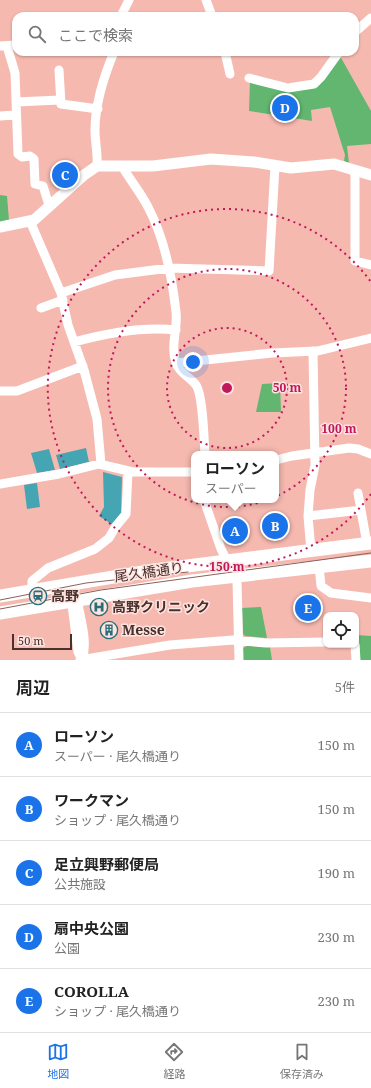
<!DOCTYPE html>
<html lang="ja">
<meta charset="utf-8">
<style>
body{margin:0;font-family:"Noto Serif","Noto Sans JP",serif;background:#f6f6f6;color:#222}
.controls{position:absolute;right:12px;bottom:12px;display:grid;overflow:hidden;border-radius:8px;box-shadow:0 1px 3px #0004}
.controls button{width:36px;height:36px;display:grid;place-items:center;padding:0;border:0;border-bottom:1px solid #e0e0e0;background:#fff;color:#222;font:20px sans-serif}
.scale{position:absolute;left:12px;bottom:10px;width:60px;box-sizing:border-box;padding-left:4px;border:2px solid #48302c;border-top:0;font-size:11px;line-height:14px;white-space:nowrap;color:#48302c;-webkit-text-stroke:3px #fee4e0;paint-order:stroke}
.you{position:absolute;left:193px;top:362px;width:14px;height:14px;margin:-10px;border:3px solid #fff;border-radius:50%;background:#1a73e8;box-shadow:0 0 0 6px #1a73e833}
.badge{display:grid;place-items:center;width:26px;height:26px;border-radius:50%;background:#1a73e8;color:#fff;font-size:13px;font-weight:700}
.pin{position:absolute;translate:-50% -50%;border:2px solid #fff;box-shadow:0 1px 4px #0006}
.popup{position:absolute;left:191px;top:451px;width:88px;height:52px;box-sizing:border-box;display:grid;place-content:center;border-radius:8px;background:#fff;filter:drop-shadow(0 1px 3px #0005);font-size:13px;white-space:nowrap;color:#767676}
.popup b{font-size:15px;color:#222}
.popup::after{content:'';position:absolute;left:50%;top:100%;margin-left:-8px;border:8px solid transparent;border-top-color:#fff}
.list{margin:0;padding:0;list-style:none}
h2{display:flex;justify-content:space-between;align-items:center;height:52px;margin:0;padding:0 16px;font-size:17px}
h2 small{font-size:13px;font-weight:400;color:#767676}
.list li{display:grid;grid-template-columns:26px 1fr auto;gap:12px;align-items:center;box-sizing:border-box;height:64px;padding:0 16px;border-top:1px solid #e0e0e0}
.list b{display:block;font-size:15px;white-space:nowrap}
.list p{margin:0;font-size:13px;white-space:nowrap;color:#767676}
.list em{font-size:13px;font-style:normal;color:#767676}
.icon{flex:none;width:22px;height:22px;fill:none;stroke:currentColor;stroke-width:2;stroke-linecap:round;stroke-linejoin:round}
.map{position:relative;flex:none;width:371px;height:660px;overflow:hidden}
.search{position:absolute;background:#fff;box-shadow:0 1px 3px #0004;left:12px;right:12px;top:12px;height:44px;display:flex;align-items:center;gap:10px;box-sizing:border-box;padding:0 14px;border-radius:12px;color:#767676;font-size:15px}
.sheet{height:372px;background:#fff}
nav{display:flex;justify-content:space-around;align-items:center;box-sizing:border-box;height:56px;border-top:1px solid #e0e0e0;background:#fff;font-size:11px;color:#767676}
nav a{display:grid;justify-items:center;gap:2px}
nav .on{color:#1a73e8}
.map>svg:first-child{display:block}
.green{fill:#62b670}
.water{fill:#45a5b3}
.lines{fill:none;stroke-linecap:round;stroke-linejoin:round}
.minor{stroke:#fff;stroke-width:9}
.tertiary{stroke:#fff;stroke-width:11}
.primary{stroke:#fff;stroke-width:13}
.tram{stroke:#87615b;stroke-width:1}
.ring{fill:none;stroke:#c2185b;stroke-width:2;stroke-dasharray:2 4}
.labels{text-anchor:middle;stroke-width:3;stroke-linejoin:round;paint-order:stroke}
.street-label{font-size:14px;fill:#48302c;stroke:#fee4e0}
.poi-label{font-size:14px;font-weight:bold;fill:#48302c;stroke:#fee4e0;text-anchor:start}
.centre{fill:#c2185b;stroke:#fee4e0;stroke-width:2}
.ring-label{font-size:12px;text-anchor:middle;font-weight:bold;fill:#c2185b;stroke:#fee4e0;stroke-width:3;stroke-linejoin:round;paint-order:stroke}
</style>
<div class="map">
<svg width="371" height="660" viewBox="0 0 371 660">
<rect width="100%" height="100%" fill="#f6b9b0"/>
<!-- green -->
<path class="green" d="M340,56L371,111V144L347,146L349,163L344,161L345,155L330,107L311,110L312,121L249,111L250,80L316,86Z
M0,195L7,196L9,220L0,222Z
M280,383L281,412H256L262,384Z
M261,607L267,638L245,636L243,634L242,608Z
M356,635L371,636V660H360L359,638H356Z
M247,646L270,647L272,660H243V648Z"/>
<!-- water -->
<path class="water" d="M86,448L89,462L60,469L56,455Z
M49,449L55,470L37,473L31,453Z
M103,472L122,477L121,513L113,525L99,516L104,507Z
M37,483L40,507L27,509L24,485Z"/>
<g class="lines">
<!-- minor -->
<path class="minor" d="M206,0L212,16
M121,16L129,0
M355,32L371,18
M0,46L16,45
M7,46L15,73L18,154L22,157L30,156L34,159L35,184L43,186L49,205
M225,52L230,74
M59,70L61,104L98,109
M249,78L288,88L314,84L321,77L339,52
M16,102L60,100
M0,116L16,115
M97,166C98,154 95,142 95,130C95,104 104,76 114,52
M122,166C130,180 141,193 148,207C165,239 172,276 176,312C178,329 170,346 176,363C179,373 190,377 196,385C203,395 204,440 205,454
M355,170V261L371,265
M30,221L61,293L68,325L84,370L97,419L101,464
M61,293L115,275L169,268L269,271L275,166
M41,308L63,300
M74,342C107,333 142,326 176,330
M176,363L272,353L317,351L371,338
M0,391H17L83,366
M276,460L292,456L349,448L358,449L371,454
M0,484L59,474L99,464L133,472H194
M358,493L367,544
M204,500L221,549L237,581L239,660
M308,516L361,510
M311,551L308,516L310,490L315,465L313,351
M319,566L321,586L331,593L371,598
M32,590V581L48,568L95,549L109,538L116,526L126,514L128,472
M74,600L78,604C81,622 88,642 82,660L78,652L72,605Z
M355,645L356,660
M80,660L170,645L233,640L266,643L326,642"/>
<!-- tertiary -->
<path class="tertiary" d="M0,227L34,220L84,175L97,166H153L211,159L254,162L291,168L334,164L371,175"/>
<!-- primary -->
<path class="primary" d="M0,596L155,570L371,543
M0,613L192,581L371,561"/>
<!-- tram -->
<path class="tram" d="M0,600L86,583L188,572
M0,609L101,590L371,553"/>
</g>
<!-- distance rings -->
<g class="ring">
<circle cx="227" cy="388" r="60"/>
<circle cx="227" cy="388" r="119"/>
<path d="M371 494A179 179 0 1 1 371 282"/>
</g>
<!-- icons -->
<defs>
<symbol id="station-ring" viewBox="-11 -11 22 22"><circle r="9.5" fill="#fee4e0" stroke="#27707a" stroke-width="1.5"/><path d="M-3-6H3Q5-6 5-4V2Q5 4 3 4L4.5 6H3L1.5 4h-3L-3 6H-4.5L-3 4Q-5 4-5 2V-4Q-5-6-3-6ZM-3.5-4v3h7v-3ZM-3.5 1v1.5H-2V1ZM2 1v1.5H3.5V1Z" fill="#27707a"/></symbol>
<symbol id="hospital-ring" viewBox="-11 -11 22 22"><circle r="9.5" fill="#fee4e0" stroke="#27707a" stroke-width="1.5"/><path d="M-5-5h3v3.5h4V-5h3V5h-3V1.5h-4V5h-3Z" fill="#27707a"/></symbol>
<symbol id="building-ring" viewBox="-11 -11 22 22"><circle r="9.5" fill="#fee4e0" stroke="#27707a" stroke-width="1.5"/><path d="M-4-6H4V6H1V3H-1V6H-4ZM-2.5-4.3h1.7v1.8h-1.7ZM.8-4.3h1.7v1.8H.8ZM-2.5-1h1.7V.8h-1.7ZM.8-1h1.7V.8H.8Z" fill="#27707a"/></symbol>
</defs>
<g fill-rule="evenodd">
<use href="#station-ring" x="28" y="586" width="20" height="20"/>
<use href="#hospital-ring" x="89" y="597" width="20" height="20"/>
<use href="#building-ring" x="99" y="620" width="20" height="20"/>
</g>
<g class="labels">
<!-- street labels -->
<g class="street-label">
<text transform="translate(149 572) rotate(-8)" y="5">尾久橋通り</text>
</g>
<!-- poi labels -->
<g class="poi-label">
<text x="51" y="601">高野</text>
<text x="112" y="612">高野クリニック</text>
<text x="122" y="635">Messe</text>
</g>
</g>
<circle cx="227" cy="388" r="6" class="centre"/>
<g class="ring-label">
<text x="287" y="392">50 m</text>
<text x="339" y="433">100 m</text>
<text x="227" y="571">150 m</text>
</g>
</svg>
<div class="controls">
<button><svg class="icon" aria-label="locate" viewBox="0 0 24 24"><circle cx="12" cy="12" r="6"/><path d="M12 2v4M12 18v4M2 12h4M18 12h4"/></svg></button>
</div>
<div class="scale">50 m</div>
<div class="you"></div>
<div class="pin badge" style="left:235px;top:531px">A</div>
<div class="popup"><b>ローソン</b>スーパー</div>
<div class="pin badge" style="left:275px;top:526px">B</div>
<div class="pin badge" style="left:65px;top:175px">C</div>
<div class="pin badge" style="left:285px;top:108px">D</div>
<div class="pin badge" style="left:308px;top:608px">E</div>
<div class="search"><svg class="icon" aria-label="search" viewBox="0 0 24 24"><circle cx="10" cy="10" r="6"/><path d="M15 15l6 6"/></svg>ここで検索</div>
</div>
<section class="sheet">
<h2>周辺<small>5件</small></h2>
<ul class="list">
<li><span class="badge">A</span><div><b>ローソン</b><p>スーパー · 尾久橋通り</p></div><em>150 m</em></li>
<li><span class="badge">B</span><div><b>ワークマン</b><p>ショップ · 尾久橋通り</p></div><em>150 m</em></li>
<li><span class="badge">C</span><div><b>足立興野郵便局</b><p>公共施設</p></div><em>190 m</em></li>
<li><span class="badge">D</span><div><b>扇中央公園</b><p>公園</p></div><em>230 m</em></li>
<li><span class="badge">E</span><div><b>COROLLA</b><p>ショップ · 尾久橋通り</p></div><em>230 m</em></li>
</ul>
</section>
<nav>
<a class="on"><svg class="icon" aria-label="map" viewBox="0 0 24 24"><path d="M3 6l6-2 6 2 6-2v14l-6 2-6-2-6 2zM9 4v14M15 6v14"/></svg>地図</a>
<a><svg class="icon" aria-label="directions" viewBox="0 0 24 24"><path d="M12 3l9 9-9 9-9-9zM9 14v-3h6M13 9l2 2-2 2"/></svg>経路</a>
<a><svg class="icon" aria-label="saved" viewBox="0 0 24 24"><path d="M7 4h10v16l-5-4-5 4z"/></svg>保存済み</a>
</nav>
